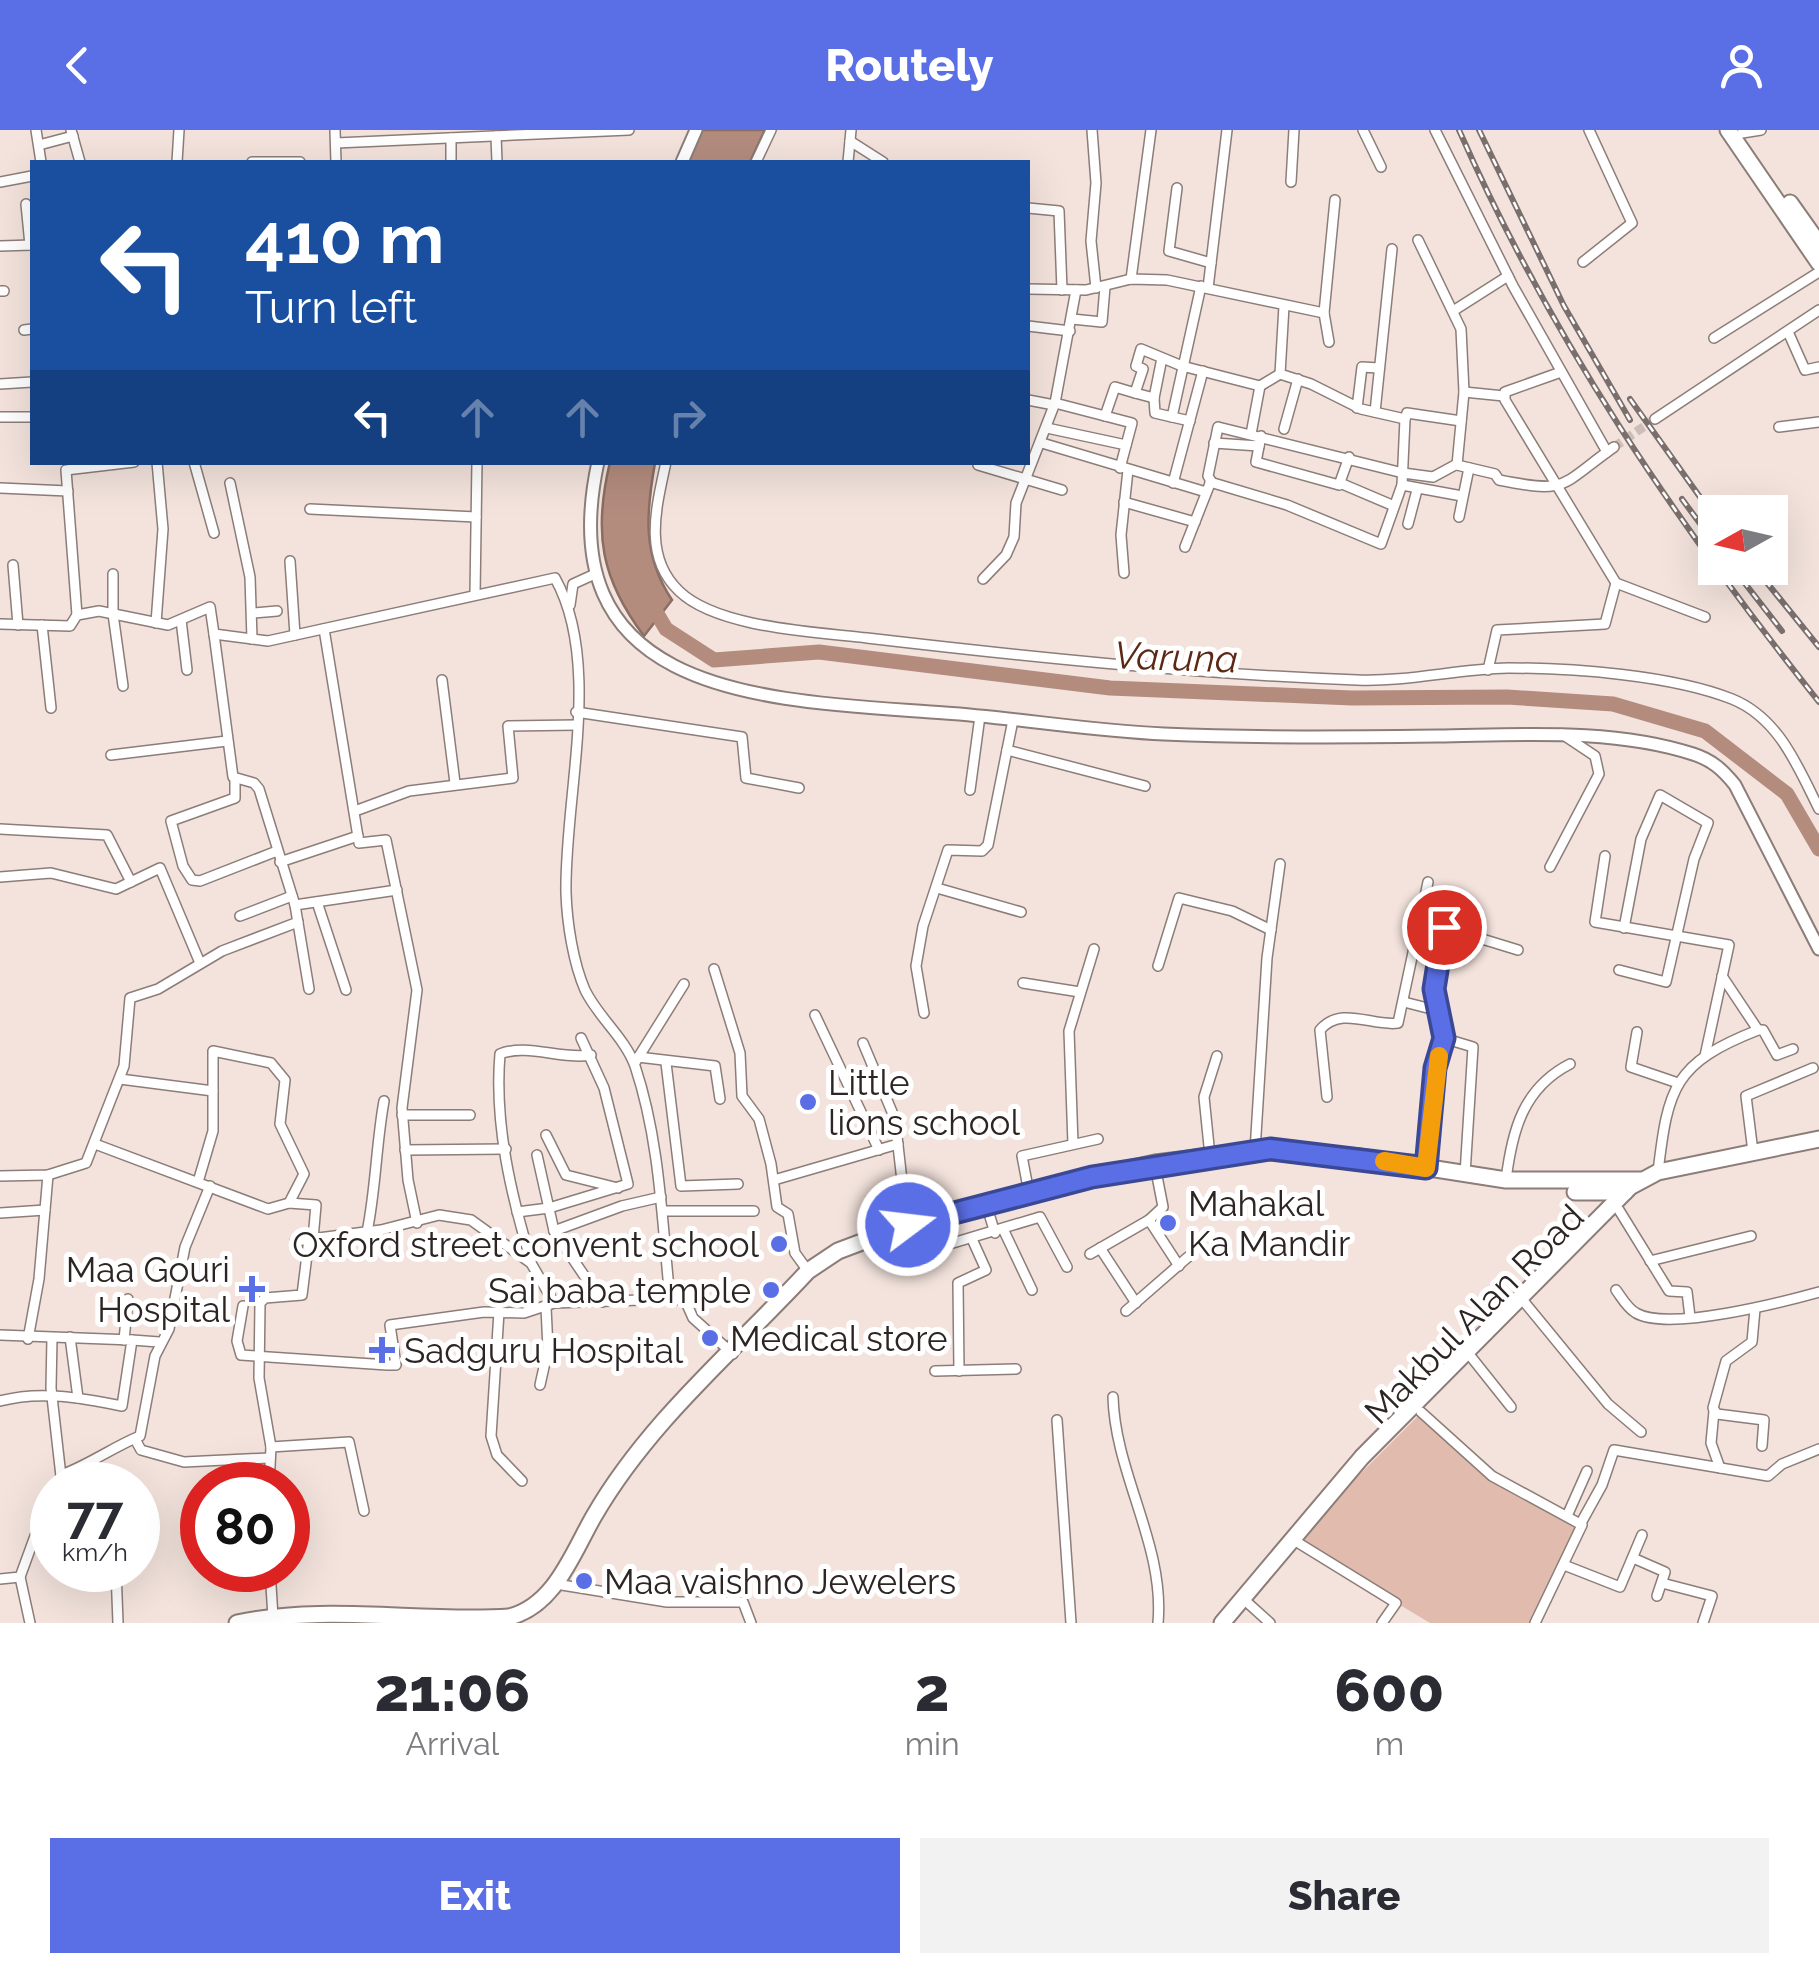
<!DOCTYPE html>
<style>
:root{--surface:#fff;--page:#f2f2f3;--text:#2b2b33;--muted:#7c7c81;--accent:#5a6ee5}
body{margin:0;font-family:Raleway,sans-serif;background:var(--page);color:var(--text);height:100vh;display:flex;flex-direction:column;font-size:38px;white-space:nowrap}
*{box-sizing:border-box;margin:0}
p{font-size:32px;color:var(--muted)}
.icon{flex:none;width:55px;height:55px;fill:none;stroke:currentColor;stroke-width:2;stroke-linecap:round;stroke-linejoin:round}
.map{position:relative;height:1493px;overflow:hidden}
.sheet{display:flex;flex-direction:column;background:var(--surface);flex:1}
.sheet>*{flex:none}
.top-card{position:absolute;left:30px;top:30px;width:1000px;height:305px;border-radius:0px;box-shadow:0 10px 40px #0002;background:#1a4fa0;color:#fff;overflow:hidden}
.needle{width:65px;rotate:262deg}
.fabs{position:absolute;left:1698px;top:365px;display:grid;gap:20px}
.fabs a{display:grid;place-items:center;width:90px;height:90px;border-radius:0px;background:var(--surface);box-shadow:0 10px 40px #0002;font-size:50px}
.speed{position:absolute;left:30px;top:1332px;display:flex;gap:20px;font-size:50px;font-weight:700;text-align:center}
.speed>*{display:grid;place-content:center;width:130px;height:130px;border-radius:50%;background:var(--surface);box-shadow:0 10px 40px #0002;line-height:1}
.speed small{font-size:25px;font-weight:400}
.speed .limit{border:15px solid #d22;background:#fff;color:#111}
.pin{position:absolute;display:grid;place-items:center;width:85px;height:85px;color:#fff;margin:-42px;border:5px solid #fff;border-radius:50%;box-shadow:0 2px 10px #0007}
.me{position:absolute;width:110px;margin:-55px;rotate:75deg;stroke-linejoin:round;filter:drop-shadow(0 0 8px #0008)}
.turn{display:flex;align-items:center;gap:35px;height:210px;padding:0 50px;font-size:45px}
.turn .icon{width:130px;height:130px;stroke-width:2.5}
.turn b{display:block;font-size:70px;line-height:85px}
.lanes{display:flex;align-items:center;height:95px;padding:0 50px;background:#0003;justify-content:center;gap:50px;direction:ltr}
.lanes .off{opacity:.35}
.eta{display:flex;justify-content:space-evenly;align-items:center;height:170px;text-align:center}
.eta b{font-size:60px;font-weight:800;line-height:70px}
.action{display:flex;gap:20px;margin-top:auto;padding:20px 50px}
.action a{flex:1;height:115px;border-radius:0px;background:var(--accent);color:#fff;font-size:40px;font-weight:800;line-height:115px;text-align:center}
.action a+a{background:var(--page);color:var(--text)}
header{display:flex;justify-content:space-between;align-items:center;height:130px;padding:0 50px;background:var(--accent);color:#fff;font-size:45px;font-weight:800}
.map>svg:first-child{display:block}
.green{fill:#e0bbae}
.water{fill:#b38c7e;stroke:#8a6d63;stroke-width:2.5}
.lines{fill:none;stroke-linecap:round;stroke-linejoin:round}
.river{stroke:#b38c7e;stroke-width:15}
.street-tunnel{stroke:#ccbdb8;stroke-width:9;stroke-dasharray:9 4.5;stroke-linecap:butt}
.street-casing{stroke:#8c7d78;stroke-width:12}
.secondary-casing{stroke:#8c7d78;stroke-width:15}
.highway-casing{stroke:#8c7d78;stroke-width:19}
.street{stroke:#fff;stroke-width:9}
.secondary{stroke:#fff;stroke-width:11}
.highway{stroke:#fff;stroke-width:15}
.rail-casing{stroke:#7a6f6c;stroke-width:6}
.rail{stroke:#fff;stroke-width:2.5;stroke-dasharray:8;stroke-linecap:butt}
.route-casing{stroke:#3a4895;stroke-width:25}
.route{stroke:#5a6ee5;stroke-width:18}
.slow{stroke:#f59e0b;stroke-width:18}
.poi-dot{fill:#5a6ee5;stroke:#fff;stroke-width:4}
.labels{text-anchor:middle;dominant-baseline:central;stroke-width:10;stroke-linejoin:round;paint-order:stroke}
.poi-label{font-size:35px;fill:#2c2523;stroke:#fff;text-anchor:start}
.street-label{font-size:35px;fill:#2c2523;stroke:#fff}
.water-label{font-size:38px;font-style:italic;fill:#5c2814;stroke:#fff}
</style>
<header><svg class="icon" aria-label="back" viewBox="0 0 24 24"><path d="M15 5l-7 7 7 7"/></svg>Routely<svg class="icon" aria-label="person" viewBox="0 0 24 24"><circle cx="12" cy="8" r="4"/><path d="M4 21q1-7 8-7t8 7"/></svg></header>
<div class="map">
<svg width="1819" height="1493" viewBox="0 0 1819 1493">
<rect width="100%" height="100%" fill="#f4e3dd"/>
<!-- green -->
<path class="green" d="M 1420,1284 L 1493,1352 L 1581,1399 L 1532,1493 L 1430,1493 L 1293,1411 Z"/>
<!-- water -->
<g class="water">
<path d="M 701,0 L 765,0 L 750,32 L 686,32 Z"/>
<path d="M 610,332 L 655,333 C 646,383 642,425 672,470 L 644,506 C 601,449 593,403 610,332 Z"/>
</g>
<g class="lines">
<!-- river -->
<path class="river" d="M 649,470 L 666,499 L 714,530 L 819,522 L 1110,558 L 1352,568 L 1507,567 L 1613,574 L 1705,601 L 1787,664 L 1819,719"/>
<!-- street-tunnel -->
<path class="street-tunnel" d="M 1614,317 L 1655,289"/>
<!-- street casing -->
<g class="street-casing">
<g id="street">
<path d="M 36,0 L 41,32"/>
<path d="M 71,0 L 80,32"/>
<path d="M 335,0 L 336,32"/>
<path d="M 1092,0 L 1096,53 L 1091,111 L 1096,158"/>
<path d="M 1363,0 L 1381,37"/>
<path d="M 1435,0 L 1513,156 L 1607,322"/>
<path d="M 1742,3 L 1761,0"/>
<path d="M 496,6 L 497,32"/>
<path d="M 850,11 L 883,32"/>
<path d="M 336,13 L 629,0"/>
<path d="M 39,15 L 73,6"/>
<path d="M 177,32 L 179,0"/>
<path d="M 252,32 L 300,32"/>
<path d="M 451,32 L 451,8"/>
<path d="M 756,32 L 771,0"/>
<path d="M 848,32 L 851,0"/>
<path d="M 0,52 L 32,46"/>
<path d="M 1291,52 L 1294,0"/>
<path d="M 1177,58 L 1169,121 L 1211,133"/>
<path d="M 26,74 L 30,115"/>
<path d="M 1028,78 L 1059,81 L 1062,160"/>
<path d="M 1418,110 L 1461,199 L 1464,262 L 1457,335 L 1495,344 L 1499,350 C 1569,364 1559,356 1614,317"/>
<path d="M 0,116 L 32,115"/>
<path d="M 1583,132 L 1632,93 L 1589,0"/>
<path d="M 1131,149 L 1151,0"/>
<path d="M 1208,158 L 1227,0"/>
<path d="M 1028,159 L 1086,160 L 1131,149 L 1167,150 L 1324,183 L 1329,212"/>
<path d="M 0,161 L 4,161"/>
<path d="M 1284,176 L 1280,244 L 1311,254 L 1361,279 L 1405,289 L 1407,283 L 1461,291"/>
<path d="M 1453,181 L 1508,146"/>
<path d="M 1324,183 L 1335,70"/>
<path d="M 1072,189 L 1102,192 L 1105,157"/>
<path d="M 1028,196 L 1070,201"/>
<path d="M 24,200 L 32,199"/>
<path d="M 1789,204 L 1805,240 L 1819,237"/>
<path d="M 1714,208 L 1819,142"/>
<path d="M 1561,242 L 1505,262 L 1505,270 L 1616,453 L 1705,487"/>
<path d="M 0,254 L 32,252"/>
<path d="M 1464,262 L 1504,266"/>
<path d="M 1135,263 L 1154,268 L 1162,228"/>
<path d="M 1154,268 L 1155,283 L 1172,287"/>
<path d="M 1028,270 L 1054,275"/>
<path d="M 1055,273 L 1132,293 L 1120,338"/>
<path d="M 1357,278 L 1362,237 L 1379,238"/>
<path d="M 1375,282 L 1392,119"/>
<path d="M 1105,286 L 1115,257 L 1135,263 L 1143,239 L 1136,236 L 1141,219 L 1182,236 L 1260,256 L 1280,244"/>
<path d="M 0,287 L 32,287"/>
<path d="M 1655,289 L 1819,180"/>
<path d="M 1190,291 L 1172,287 L 1201,156"/>
<path d="M 1779,297 L 1819,292"/>
<path d="M 1047,298 L 1126,315"/>
<path d="M 1284,299 L 1298,249"/>
<path d="M 1251,304 L 1260,256"/>
<path d="M 1261,306 L 1256,332 L 1339,355 L 1349,327"/>
<path d="M 1042,313 L 1206,362"/>
<path d="M 1214,313 L 1259,316"/>
<path d="M 194,332 L 214,403"/>
<path d="M 666,332 C 657,375 642,426 679,461 C 717,498 816,502 867,508 C 1030,527 1193,544 1357,550 C 1408,552 1457,539 1508,538 C 1573,538 1671,545 1732,569 C 1779,588 1798,637 1819,679"/>
<path d="M 978,335 L 1062,360"/>
<path d="M 1210,352 L 1287,375 L 1381,414 L 1402,355 L 1405,289"/>
<path d="M 230,353 L 250,447 L 252,509"/>
<path d="M 1173,353 L 1203,241"/>
<path d="M 1340,353 L 1394,376"/>
<path d="M 1402,355 L 1462,366"/>
<path d="M 0,358 L 68,361"/>
<path d="M 1124,372 L 1195,392"/>
<path d="M 310,379 L 476,387"/>
<path d="M 1459,387 L 1469,338"/>
<path d="M 1408,394 L 1417,360"/>
<path d="M 1185,417 L 1211,351 L 1208,346 L 1218,297 L 1403,343 L 1433,347 L 1457,334"/>
<path d="M 290,431 L 295,505"/>
<path d="M 13,435 L 18,495"/>
<path d="M 1124,443 L 1121,405 L 1128,340"/>
<path d="M 113,444 L 113,484 L 123,556"/>
<path d="M 983,449 L 1006,425 L 1014,407 L 1016,373 L 1055,273 L 1076,160"/>
<path d="M 475,464 L 477,332"/>
<path d="M 570,475 L 573,454 L 595,444"/>
<path d="M 253,483 L 277,481"/>
<path d="M 77,485 L 66,340 L 134,332"/>
<path d="M 181,490 L 187,540"/>
<path d="M 156,493 L 163,399 L 157,332"/>
<path d="M 0,494 L 70,496 L 77,485 L 99,481 L 168,495 L 210,477 L 214,504 L 268,511 L 555,448 C 603,534 564,668 566,763 C 567,793 573,832 585,860 C 598,887 625,908 635,936 C 660,1011 662,1092 670,1169 L 685,1170 L 693,1188 L 733,1224"/>
<path d="M 42,495 L 51,578"/>
<path d="M 324,499 L 359,713 L 386,710 L 417,860 L 402,978 L 408,1050 L 417,1093"/>
<path d="M 214,504 L 233,647 L 254,653 L 259,659 L 295,775 L 309,859"/>
<path d="M 1488,540 L 1497,500 L 1605,494 L 1616,453"/>
<path d="M 442,550 L 455,653"/>
<path d="M 576,582 L 742,607 L 746,648 L 799,658"/>
<path d="M 1007,620 L 1145,656"/>
<path d="M 111,625 L 227,611"/>
<path d="M 235,651 L 235,668 L 171,691 L 183,736 L 192,750 L 200,751 L 277,721"/>
<path d="M 970,660 L 980,586"/>
<path d="M 355,681 L 409,661 L 513,648 L 508,596 L 576,595"/>
<path d="M 0,699 L 107,705 L 131,752"/>
<path d="M 1605,726 L 1595,792 L 1729,815 L 1705,926"/>
<path d="M 280,732 L 358,706"/>
<path d="M 1550,737 L 1599,644 L 1595,626 L 1562,604"/>
<path d="M 0,747 L 51,743 L 116,759 L 160,738 L 200,833"/>
<path d="M 937,758 L 1021,782"/>
<path d="M 317,772 L 346,860"/>
<path d="M 295,775 L 397,760"/>
<path d="M 240,786 L 292,766"/>
<path d="M 1443,797 L 1518,820"/>
<path d="M 1158,836 L 1179,768 L 1232,781 L 1271,800"/>
<path d="M 714,839 L 740,923 L 742,966 L 759,989 L 771,1034 L 777,1077 L 788,1084 L 795,1123 L 808,1141"/>
<path d="M 1619,840 L 1666,852 L 1694,729 L 1708,693 L 1660,665 L 1641,709 L 1624,798"/>
<path d="M 1722,846 L 1758,900"/>
<path d="M 1023,853 L 1080,862"/>
<path d="M 1404,872 L 1439,881"/>
<path d="M 924,883 L 916,836 L 923,796 L 948,720 L 982,721 L 988,715 L 1013,590"/>
<path d="M 815,885 L 879,1020"/>
<path d="M 1637,902 L 1631,937 L 1675,952"/>
<path d="M 1443,908 L 1473,917 L 1465,1044"/>
<path d="M 863,913 L 895,989 L 907,1095"/>
<path d="M 638,927 L 715,936 L 720,969"/>
<path d="M 636,931 L 684,854"/>
<path d="M 666,933 L 681,1056 L 738,1054"/>
<path d="M 120,949 L 213,961"/>
<path d="M 1327,967 L 1320,900 C 1341,875 1373,897 1398,893 L 1428,752"/>
<path d="M 402,985 L 470,985"/>
<path d="M 546,1005 L 566,1045 L 618,1058"/>
<path d="M 95,1014 L 268,1079 L 289,1073 L 304,1044 L 280,994 L 285,950 L 271,933 L 213,921 L 213,1001 L 198,1052"/>
<path d="M 1073,1014 L 1069,901 L 1094,819"/>
<path d="M 405,1020 L 506,1019"/>
<path d="M 1255,1021 L 1267,828 L 1280,734"/>
<path d="M 1753,1022 L 1746,966 L 1813,938"/>
<path d="M 537,1025 L 554,1101 L 602,1172"/>
<path d="M 1210,1026 L 1204,967 L 1217,926"/>
<path d="M 1426,1037 L 1435,938 L 1444,904 L 1434,865 L 1437,822 L 1453,763"/>
<path d="M 1156,1041 L 1163,1077 L 1149,1090 L 1179,1136"/>
<path d="M 1658,1042 C 1668,957 1674,933 1758,900 L 1763,900 L 1777,925 L 1793,919"/>
<path d="M 0,1046 L 48,1045 L 86,1033 L 124,936 L 130,868 L 158,859 L 222,821 L 298,792"/>
<path d="M 774,1050 L 898,1014"/>
<path d="M 1506,1050 C 1512,1001 1523,958 1570,934"/>
<path d="M 1029,1063 L 1022,1026 L 1098,1009"/>
<path d="M 289,1073 L 316,1075 L 313,1109"/>
<path d="M 986,1074 L 995,1103"/>
<path d="M 1619,1080 L 1669,1161 L 1687,1162 L 1690,1187"/>
<path d="M 663,1081 L 754,1081"/>
<path d="M 517,1082 L 549,1078 L 628,1054 L 604,958 L 581,908"/>
<path d="M 0,1083 L 45,1080"/>
<path d="M 554,1101 L 622,1076 L 661,1067"/>
<path d="M 1004,1101 L 1032,1160"/>
<path d="M 367,1102 C 376,1058 376,1015 384,971"/>
<path d="M 295,1111 L 381,1100 L 439,1085 L 471,1090 L 531,1133 L 554,1173 L 670,1169"/>
<path d="M 936,1118 L 1040,1087 L 1067,1137"/>
<path d="M 1100,1118 L 1136,1173"/>
<path d="M 1090,1124 L 1149,1090"/>
<path d="M 531,1131 C 511,1065 494,993 500,924 C 527,913 561,930 591,925"/>
<path d="M 1650,1131 L 1751,1106"/>
<path d="M 1616,1160 C 1622,1168 1627,1178 1636,1183 C 1668,1202 1783,1172 1819,1162"/>
<path d="M 1521,1168 L 1608,1274 L 1641,1302"/>
<path d="M 243,1176 L 237,1211 L 241,1225 L 387,1235 L 396,1235 L 390,1195 L 484,1182 L 524,1183 L 554,1173"/>
<path d="M 1755,1179 L 1752,1212 L 1726,1231 L 1713,1278 L 1717,1284 L 1764,1290 L 1762,1316"/>
<path d="M 1126,1181 L 1188,1127"/>
<path d="M 499,1182 L 491,1306 L 497,1325 L 522,1351"/>
<path d="M 0,1205 L 132,1210 L 122,1276 C 82,1268 40,1260 0,1271"/>
<path d="M 70,1207 L 78,1268"/>
<path d="M 52,1208 L 51,1258 L 62,1355"/>
<path d="M 28,1209 L 39,1149 L 48,1045"/>
<path d="M 124,1210 L 128,1169"/>
<path d="M 132,1210 L 159,1212"/>
<path d="M 1468,1223 L 1511,1277"/>
<path d="M 935,1241 L 1016,1239"/>
<path d="M 959,1241 L 958,1153 L 986,1140 L 972,1109"/>
<path d="M 540,1255 L 548,1219 L 546,1177"/>
<path d="M 1113,1267 C 1115,1344 1165,1415 1158,1493"/>
<path d="M 1714,1281 L 1711,1313 L 1720,1338"/>
<path d="M 1421,1282 L 1492,1346 L 1582,1395 L 1535,1493"/>
<path d="M 1057,1290 L 1071,1493"/>
<path d="M 135,1309 L 141,1320 L 184,1332 L 269,1328"/>
<path d="M 271,1317 L 259,1248 L 260,1173 L 265,1168 L 302,1165 L 309,1109"/>
<path d="M 61,1345 C 89,1335 113,1317 140,1306 L 155,1226 L 169,1199 L 185,1117 L 210,1056"/>
<path d="M 269,1355 L 271,1317 L 349,1312 L 364,1381"/>
<path d="M 1567,1386 L 1587,1341"/>
<path d="M 1581,1393 L 1602,1355 L 1614,1320 L 1768,1346 L 1782,1334 L 1819,1319"/>
<path d="M 1292,1409 L 1396,1473 L 1382,1493"/>
<path d="M 1633,1428 L 1665,1442 L 1657,1466"/>
<path d="M 1564,1435 L 1620,1457 L 1642,1405"/>
<path d="M 116,1440 L 118,1493"/>
<path d="M 270,1440 L 273,1487"/>
<path d="M 20,1447 L 30,1493"/>
<path d="M 0,1449 L 20,1447 L 35,1406 L 52,1389"/>
<path d="M 1662,1453 L 1712,1466 L 1703,1493"/>
<path d="M 562,1455 L 667,1472 L 743,1472 L 751,1493"/>
<path d="M 1249,1474 L 1270,1493"/>
</g>
</g>
<!-- secondary casing -->
<g class="secondary-casing">
<g id="secondary">
<path d="M 682,32 L 696,0"/>
<path d="M 598,332 C 546,572 776,570 945,583 C 1018,588 1091,601 1164,604 C 1255,608 1346,607 1437,606 C 1521,605 1612,598 1693,624 C 1712,630 1723,640 1735,655 L 1819,819"/>
</g>
</g>
<!-- highway casing -->
<g class="highway-casing">
<g id="highway">
<path d="M 1728,0 L 1819,133"/>
<path d="M 1790,73 L 1819,114"/>
<path d="M 1575,1062 L 1625,1062"/>
<path d="M 237,1493 C 327,1474 421,1493 509,1487 C 555,1476 573,1422 594,1386 C 649,1291 734,1221 808,1141 L 838,1121 L 907,1095 L 1056,1055 L 1155,1033 L 1271,1019 L 1359,1027 L 1506,1050 L 1640,1050"/>
<path d="M 1222,1493 L 1362,1327 L 1630,1057 L 1658,1042 L 1819,1009"/>
</g>
</g>
<!-- street -->
<use href="#street" class="street"/>
<!-- secondary -->
<use href="#secondary" class="secondary"/>
<!-- highway -->
<use href="#highway" class="highway"/>
<!-- rail casing -->
<g class="rail-casing">
<g id="rail">
<path d="M 1459,0 C 1551,209 1677,394 1819,572"/>
<path d="M 1479,0 L 1564,176 L 1630,290"/>
<path d="M 1630,269 L 1715,388"/>
<path d="M 1682,369 L 1715,414"/>
<path d="M 1733,438 L 1782,501"/>
<path d="M 1755,438 L 1819,517"/>
</g>
</g>
<!-- rail -->
<use href="#rail" class="rail"/>
</g>
<g class="lines">
<!-- route casing -->
<g class="route-casing">
<path id="route" d="M 908,1095 L 1092,1047 L 1270,1019 L 1426,1038 L 1435,938 L 1444,908 L 1434,859 L 1444,797"/>
</g>
<!-- route -->
<use href="#route" class="route"/>
<!-- slow -->
<path class="slow" d="M 1384,1031 L 1426,1038 L 1439,926"/>
</g>
<!-- markers -->
<g class="poi-dot">
<circle cx="808" cy="972" r="10"/>
<circle cx="1168" cy="1093" r="10"/>
<circle cx="779" cy="1114" r="10"/>
<path d="M247 1144h10v10h10v10h-10v10h-10v-10h-10v-10h10z"/>
<circle cx="771" cy="1160" r="10"/>
<circle cx="710" cy="1208" r="10"/>
<path d="M377 1205h10v10h10v10h-10v10h-10v-10h-10v-10h10z"/>
<circle cx="584" cy="1451" r="10"/>
</g>
<g class="labels">
<!-- poi labels -->
<g class="poi-label">
<text x="828" y="952">Little<tspan x="828" dy="40">lions school</tspan></text>
<text x="1188" y="1073">Mahakal<tspan x="1188" dy="40">Ka Mandir</tspan></text>
<text x="759" y="1114" text-anchor="end">Oxford street convent school</text>
<text x="230" y="1139" text-anchor="end">Maa Gouri<tspan x="230" dy="40">Hospital</tspan></text>
<text x="751" y="1160" text-anchor="end">Sai baba temple</text>
<text x="730" y="1208">Medical store</text>
<text x="404" y="1220">Sadguru Hospital</text>
<text x="604" y="1451">Maa vaishno Jewelers</text>
</g>
<!-- street labels -->
<g class="street-label">
<text transform="translate(1474 1184) rotate(-45)">Makbul Alan Road</text>
</g>
<!-- water labels -->
<g class="water-label">
<text transform="translate(1176 527) rotate(2)">Varuna</text>
</g>
</g>
</svg>
<div class="fabs">
<a><svg class="needle" viewBox="-14 -14 28 28"><path d="M0-13l5 13h-10z" fill="#e53935"/><path d="M0 13l5-13h-10z" fill="#7c7c81"/></svg></a>
</div>
<div class="speed"><div>77<small>km/h</small></div><div class="limit">80</div></div>
<div class="pin" style="left:1444px;top:797px;background:#d93025"><svg class="icon" aria-label="arrive" viewBox="0 0 24 24"><path d="M6 21V4h12l-3 4 3 4H6"/></svg></div>
<svg class="me" style="left:908px;top:1095px" viewBox="-20 -20 40 40"><circle r="17" fill="#5a6ee5" stroke="#fff" stroke-width="3"/><path d="M0-11L8 9 0 5-8 9z" fill="#fff"/></svg>
<div class="top-card">
<div class="turn"><svg class="icon" aria-label="left" viewBox="0 0 24 24"><path d="M17 20v-9H6M10 6l-5 5 5 5"/></svg><div><b>410 m</b>Turn left</div></div>
<div class="lanes"><svg class="icon" aria-label="left" viewBox="0 0 24 24"><path d="M17 20v-9H6M10 6l-5 5 5 5"/></svg><svg class="icon off" aria-label="ahead" viewBox="0 0 24 24"><path d="M12 20V5M6 11l6-6 6 6"/></svg><svg class="icon off" aria-label="ahead" viewBox="0 0 24 24"><path d="M12 20V5M6 11l6-6 6 6"/></svg><svg class="icon off" aria-label="right" viewBox="0 0 24 24"><path d="M7 20v-9h11M14 6l5 5-5 5"/></svg></div>
</div>
</div>
<section class="sheet">
<div class="eta">
<div><b>21:06</b><p>Arrival</p></div>
<div><b>2</b><p>min</p></div>
<div><b>600</b><p>m</p></div>
</div>
<div class="action"><a>Exit</a><a>Share</a></div>
</section>
